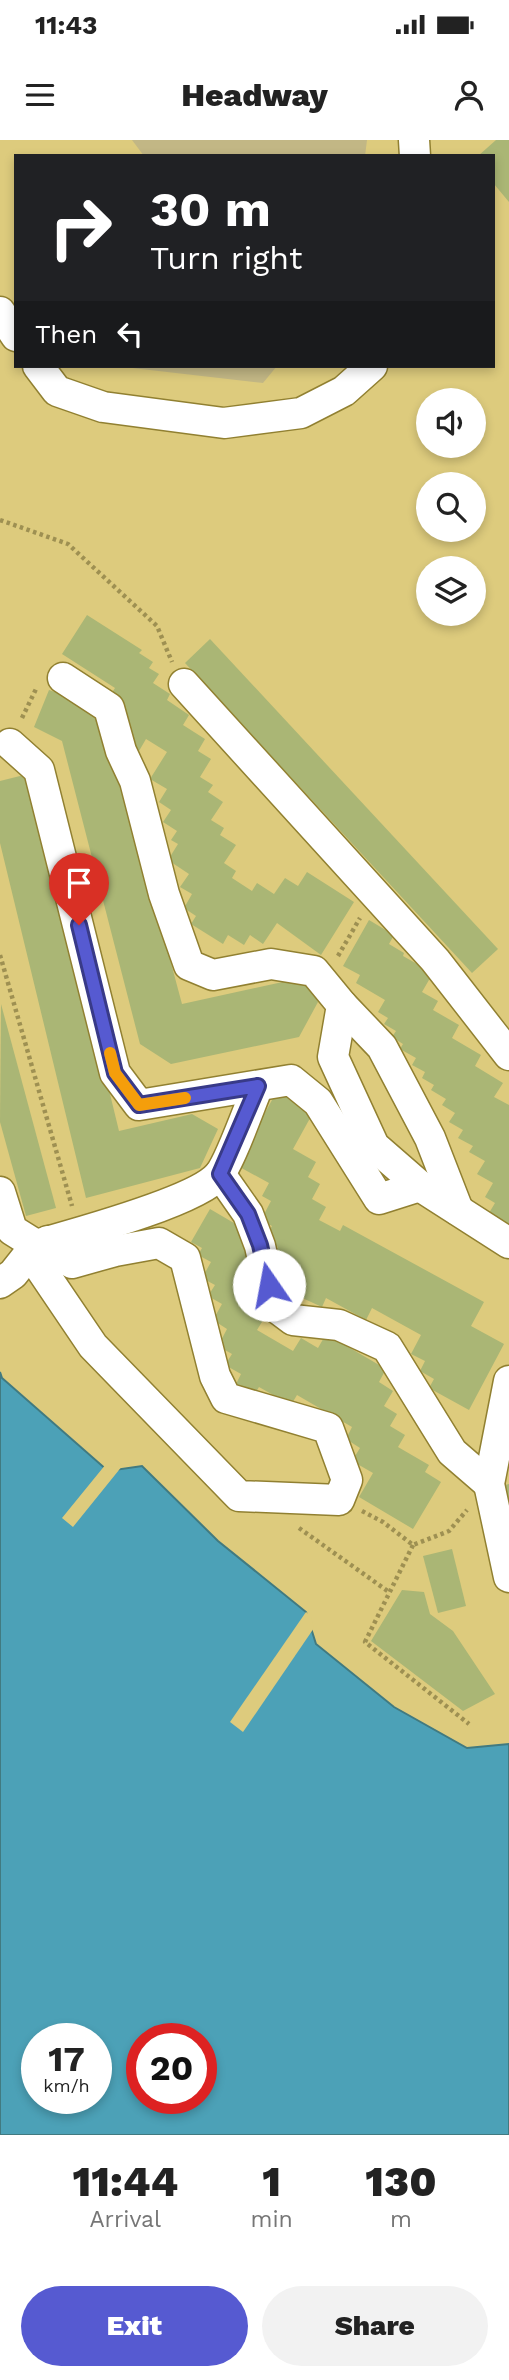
<!DOCTYPE html>
<style>
:root{--surface:#fff;--page:#f2f2f2;--text:#222;--muted:#767676;--accent:#565ad1}
body{margin:0;font-family:"Work Sans",sans-serif;background:var(--page);color:var(--text);height:100vh;display:flex;flex-direction:column;font-size:26px;white-space:nowrap}
*{box-sizing:border-box;margin:0}
p{font-size:23px;color:var(--muted)}
.icon{flex:none;width:38px;height:38px;fill:none;stroke:currentColor;stroke-width:2;stroke-linecap:round;stroke-linejoin:round}
.map{position:relative;height:1995px;overflow:hidden}
.details{display:flex;flex-direction:column;background:var(--surface);flex:1}
.details>*{flex:none}
.guide{position:absolute;left:14px;top:14px;width:481px;height:214px;border-radius:0px;box-shadow:0 4px 10px #0003;background:#202124;color:#fff;overflow:hidden}
.tools{position:absolute;left:416px;top:248px;display:grid;gap:14px}
.tools a{display:grid;place-items:center;width:70px;height:70px;border-radius:50%;background:var(--surface);box-shadow:0 4px 10px #0003;font-size:35px}
.speed{position:absolute;left:21px;top:1883px;display:flex;gap:14px;font-size:35px;font-weight:700;text-align:center}
.speed>*{display:grid;place-content:center;width:91px;height:91px;border-radius:50%;background:var(--surface);box-shadow:0 4px 10px #0003;line-height:1}
.speed small{font-size:18px;font-weight:400}
.speed .limit{border:10px solid #d22;background:#fff;color:#111}
.pin{position:absolute;display:grid;place-items:center;width:60px;height:60px;color:#fff;margin:-72px -30px;border-radius:50% 50% 50% 0;rotate:-45deg;box-shadow:0 0 7px #0007}
.pin .icon{rotate:45deg}
.me{position:absolute;width:77px;margin:-38px;rotate:348deg;stroke-linejoin:round;filter:drop-shadow(0 0 5px #0008)}
.turn{display:flex;align-items:center;gap:24px;height:147px;padding:0 21px;font-size:32px}
.turn .icon{width:91px;height:91px;stroke-width:2.5}
.turn b{display:block;font-size:49px;line-height:60px}
.then{display:flex;align-items:center;height:66px;padding:0 21px;background:#0003;gap:14px;font-size:26px}
.eta{display:flex;justify-content:space-evenly;align-items:center;height:119px;text-align:center}
.eta b{font-size:42px;font-weight:800;line-height:49px}
.cta{display:flex;gap:14px;margin-top:auto;padding:14px 21px}
.cta a{flex:1;height:80px;border-radius:42px;background:var(--accent);color:#fff;font-size:28px;font-weight:800;line-height:80px;text-align:center}
.cta a+a{background:var(--page);color:var(--text)}
.status{display:flex;justify-content:space-between;align-items:center;height:49px;padding:0 35px;background:var(--surface);direction:ltr}
.status svg{height:19px;fill:currentColor}
header{display:flex;justify-content:space-between;align-items:center;height:91px;padding:0 21px;background:var(--surface);font-size:32px;font-weight:800}
.map>svg:first-child{display:block}
.green{fill:#c2b785}
.water{fill:#4ca1b7;stroke:#417a80;stroke-width:2;fill-rule:evenodd}
.pier{fill:#ddcb7d}
.building{fill:#aab675}
.lines{fill:none;stroke-linecap:round;stroke-linejoin:round}
.minor-casing{stroke:#918031;stroke-width:33}
.path{stroke:#9e9052;stroke-width:4.5;stroke-dasharray:3.5 3.5;stroke-linecap:butt}
.minor{stroke:#fff;stroke-width:30}
.route-casing{stroke:#383a88;stroke-width:18}
.route{stroke:#565ad1;stroke-width:12}
.slow{stroke:#f59e0b;stroke-width:12}
</style>
<div class="status"><b>11:43</b><svg viewBox="0 0 49 12"><path d="M0 12V9h3v3zM5 12V6h3v6zM10 12V3h3v9zM15 12V0h3v12zM26 1h20v11H26zM47 4h2v5h-2z"/></svg></div>
<header><svg class="icon" aria-label="menu" viewBox="0 0 24 24"><path d="M4 6h16M4 12h16M4 18h16"/></svg>Headway<svg class="icon" aria-label="person" viewBox="0 0 24 24"><circle cx="12" cy="8" r="4"/><path d="M4 21q1-7 8-7t8 7"/></svg></header>
<div class="map">
<svg width="509" height="1995" viewBox="0 0 509 1995">
<rect width="100%" height="100%" fill="#ddcb7d"/>
<!-- green -->
<g class="green">
<path d="M 132,0 L 367,0 L 365,16 L 144,16 Z"/>
<path d="M 115,226 L 277,226 L 263,243 Z"/>
</g>
<!-- water -->
<path class="water" d="M 0,1232 L 2,1238 L 108,1331 L 142,1326 L 218,1401 L 306,1472 L 316,1504 L 394,1567 L 467,1608 L 509,1604 L 509,1995 L 0,1995 ZM 37,1899 L 96,1899 L 96,1958 L 37,1958 ZM 142,1899 L 201,1899 L 201,1958 L 142,1958 Z"/>
<!-- pier -->
<g class="pier">
<path d="M 106,1324 L 109,1327 L 123,1325 L 73,1387 L 62,1378 Z"/>
<path d="M 306,1472 L 311,1476 L 314,1488 L 243,1592 L 230,1582 Z"/>
</g>
<!-- building -->
<g class="building">
<path d="M 496,0 L 509,0 L 509,62 L 494,44 L 494,16 L 478,16 Z"/>
<path d="M 87,475 L 142,510 L 139,513 L 153,522 L 149,528 L 159,534 L 153,543 L 170,554 L 167,560 L 189,575 L 183,585 L 205,599 L 198,611 L 211,619 L 200,637 L 213,645 L 208,652 L 223,662 L 211,680 L 224,688 L 220,695 L 236,705 L 224,723 L 236,731 L 232,738 L 252,751 L 257,743 L 274,754 L 285,738 L 298,746 L 307,732 L 354,762 L 321,815 L 277,783 L 263,804 L 250,795 L 244,805 L 228,795 L 223,804 L 191,784 L 196,776 L 184,768 L 192,754 L 180,747 L 189,734 L 168,720 L 178,704 L 171,700 L 177,691 L 163,682 L 171,670 L 159,662 L 167,649 L 150,639 L 167,612 L 146,599 L 139,611 L 121,600 L 130,586 L 116,576 L 109,557 L 115,548 L 62,514 Z"/>
<path d="M 210,499 L 498,809 L 472,833 L 185,523 Z"/>
<path d="M 49,550 L 99,567 L 107,584 L 182,864 L 310,836 L 318,862 L 299,897 L 171,924 L 140,904 L 62,601 L 34,587 Z"/>
<path d="M 32,633 L 119,991 L 192,974 L 218,989 L 200,1028 L 86,1058 L 0,703 L 0,641 Z"/>
<path d="M 369,780 L 394,795 L 389,804 L 404,813 L 403,816 L 433,833 L 422,852 L 438,861 L 433,870 L 459,885 L 452,898 L 481,915 L 475,926 L 503,943 L 494,957 L 509,965 L 509,1084 L 489,1073 L 495,1063 L 485,1057 L 493,1043 L 477,1034 L 485,1021 L 469,1012 L 473,1006 L 458,998 L 463,990 L 449,982 L 455,973 L 442,965 L 446,959 L 431,950 L 434,945 L 422,938 L 425,932 L 412,925 L 416,918 L 400,909 L 403,904 L 392,897 L 396,891 L 384,884 L 388,878 L 378,872 L 385,860 L 356,843 L 360,835 L 343,826 Z"/>
<path d="M 1,864 L 56,1068 L 26,1076 L 0,982 Z"/>
<path d="M 277,951 L 314,971 L 293,1009 L 316,1022 L 308,1037 L 320,1044 L 312,1059 L 326,1067 L 319,1080 L 340,1091 L 343,1085 L 484,1162 L 471,1186 L 504,1204 L 469,1270 L 429,1248 L 434,1239 L 420,1231 L 425,1221 L 411,1214 L 421,1195 L 372,1168 L 366,1180 L 326,1158 L 322,1167 L 276,1146 L 285,1129 L 271,1121 L 278,1107 L 264,1100 L 272,1086 L 261,1080 L 271,1061 L 262,1056 L 269,1043 L 236,1025 Z"/>
<path d="M 210,1069 L 251,1093 L 253,1111 L 244,1127 L 258,1135 L 249,1151 L 261,1157 L 253,1170 L 265,1177 L 257,1190 L 293,1211 L 301,1198 L 318,1208 L 326,1194 L 386,1229 L 379,1242 L 393,1251 L 384,1266 L 397,1274 L 390,1286 L 405,1295 L 398,1307 L 429,1325 L 425,1332 L 441,1342 L 413,1389 L 359,1357 L 373,1333 L 352,1321 L 360,1308 L 346,1299 L 352,1287 L 297,1255 L 291,1265 L 259,1247 L 253,1257 L 235,1246 L 241,1234 L 225,1225 L 232,1214 L 218,1206 L 227,1189 L 213,1180 L 222,1164 L 208,1156 L 215,1145 L 202,1138 L 211,1122 L 198,1115 L 202,1108 L 191,1102 Z"/>
<path d="M 509,1344 L 509,1377 L 501,1346 Z"/>
<path d="M 452,1409 L 466,1466 L 438,1473 L 423,1416 Z"/>
<path d="M 402,1450 L 424,1452 L 430,1474 L 453,1491 L 495,1554 L 463,1571 L 371,1501 Z"/>
</g>
<g class="lines">
<!-- minor casing -->
<g class="minor-casing">
<g id="minor">
<path d="M 414,0 L 415,16"/>
<path d="M 0,172 L 16,196"/>
<path d="M 38,226 L 57,251 L 103,267 L 224,283 L 301,273 L 344,251 L 372,226"/>
<path d="M 63,538 L 109,568 L 121,611 L 135,641 L 164,754 L 189,825 L 213,835 L 271,824 L 314,831 L 342,865 L 333,917 L 374,1006 L 420,1046 L 509,1103"/>
<path d="M 184,544 L 435,820 L 509,915"/>
<path d="M 10,604 L 39,630 L 115,933 L 139,965 L 291,940 L 318,962 L 379,1059 L 420,1046"/>
<path d="M 342,865 L 382,907 L 430,998 L 458,1070"/>
<path d="M 220,1034 L 248,1074 L 260,1106 L 273,1165 L 293,1180 L 339,1185 L 387,1207 L 452,1312 L 489,1344"/>
<path d="M 0,1052 L 12,1090 L 36,1105 C 74,1094 196,1062 219,1035 C 230,1022 250,965 258,946"/>
<path d="M 30,1113 L 93,1206 L 239,1356 L 339,1360 L 347,1340 L 328,1288 L 226,1258 L 215,1236 L 185,1118 L 159,1103 L 115,1111 L 72,1123 L 48,1101"/>
<path d="M 0,1143 L 13,1134 L 36,1105"/>
<path d="M 509,1241 L 489,1344 L 509,1437"/>
</g>
</g>
<!-- path -->
<g class="path">
<path d="M 0,380 L 68,404 L 157,486 L 172,522"/>
<path d="M 22,578 L 36,549"/>
<path d="M 0,815 L 72,1066"/>
<path d="M 338,816 L 360,778"/>
<path d="M 362,1371 L 383,1382 L 413,1405 L 449,1391 L 467,1370"/>
<path d="M 299,1388 L 389,1452"/>
<path d="M 413,1405 L 365,1502 L 469,1584"/>
</g>
<!-- minor -->
<use href="#minor" class="minor"/>
</g>
<g class="lines">
<!-- route casing -->
<g class="route-casing">
<path id="route" d="M 79,785 L 115,933 L 139,965 L 258,946 L 220,1034 L 248,1074 L 260,1105 L 269,1145"/>
</g>
<!-- route -->
<use href="#route" class="route"/>
<!-- slow -->
<path class="slow" d="M 110,913 L 115,933 L 139,965 L 185,958"/>
</g>
</svg>
<div class="tools">
<a><svg class="icon" aria-label="sound" viewBox="0 0 24 24"><path d="M4 9h4l5-4v14l-5-4H4zM17 9q2 3 0 6"/></svg></a>
<a><svg class="icon" aria-label="search" viewBox="0 0 24 24"><circle cx="10" cy="10" r="6"/><path d="M15 15l6 6"/></svg></a>
<a><svg class="icon" aria-label="layers" viewBox="0 0 24 24"><path d="M12 4l9 5-9 5-9-5zM3 14l9 5 9-5"/></svg></a>
</div>
<div class="speed"><div>17<small>km/h</small></div><div class="limit">20</div></div>
<div class="pin" style="left:79px;top:785px;background:#d93025"><svg class="icon" aria-label="arrive" viewBox="0 0 24 24"><path d="M6 21V4h12l-3 4 3 4H6"/></svg></div>
<svg class="me" style="left:269px;top:1145px" viewBox="-20 -20 40 40"><circle r="19" fill="#fff"/><path d="M0-13L10 11 0 6-10 11z" fill="#565ad1"/></svg>
<div class="guide">
<div class="turn"><svg class="icon" aria-label="right" viewBox="0 0 24 24"><path d="M7 20v-9h11M14 6l5 5-5 5"/></svg><div><b>30 m</b>Turn right</div></div>
<div class="then">Then<svg class="icon" aria-label="left" viewBox="0 0 24 24"><path d="M17 20v-9H6M10 6l-5 5 5 5"/></svg></div>
</div>
</div>
<section class="details">
<div class="eta">
<div><b>11:44</b><p>Arrival</p></div>
<div><b>1</b><p>min</p></div>
<div><b>130</b><p>m</p></div>
</div>
<div class="cta"><a>Exit</a><a>Share</a></div>
</section>
